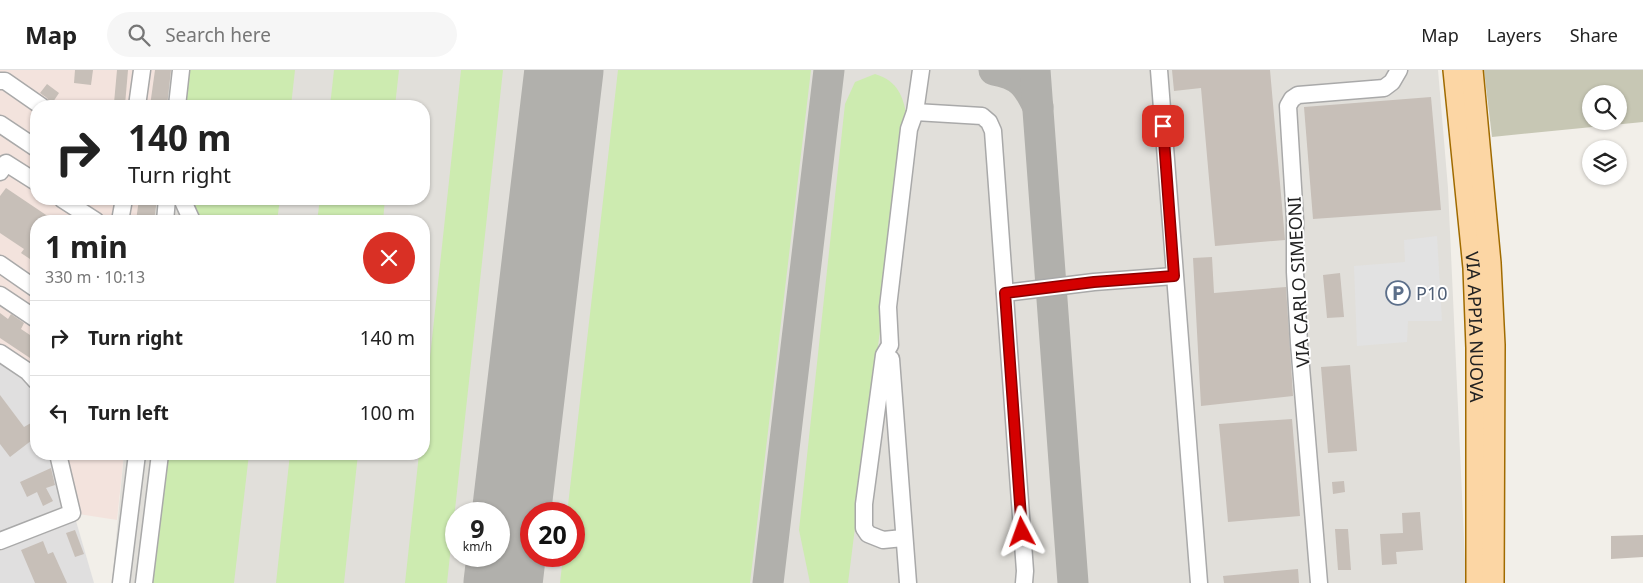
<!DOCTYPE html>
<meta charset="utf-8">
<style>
:root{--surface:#fff;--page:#f6f6f6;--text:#222;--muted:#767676;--line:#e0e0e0}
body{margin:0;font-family:"Noto Sans",sans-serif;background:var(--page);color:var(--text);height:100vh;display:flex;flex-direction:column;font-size:19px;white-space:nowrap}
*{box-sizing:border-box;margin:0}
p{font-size:16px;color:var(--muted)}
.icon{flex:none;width:28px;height:28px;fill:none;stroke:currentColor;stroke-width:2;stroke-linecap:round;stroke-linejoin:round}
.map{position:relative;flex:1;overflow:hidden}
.drawer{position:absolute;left:30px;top:145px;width:400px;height:245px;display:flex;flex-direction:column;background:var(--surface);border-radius:20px;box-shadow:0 1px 4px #0004}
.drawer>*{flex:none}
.guide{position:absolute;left:30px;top:30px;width:400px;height:105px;border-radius:20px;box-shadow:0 1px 4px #0004;background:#fff;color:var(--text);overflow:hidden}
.controls{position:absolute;left:1582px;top:15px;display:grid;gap:10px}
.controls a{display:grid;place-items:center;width:45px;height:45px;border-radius:50%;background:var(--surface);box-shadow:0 1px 4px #0004;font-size:25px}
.speed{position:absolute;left:445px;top:432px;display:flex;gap:10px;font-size:25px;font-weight:700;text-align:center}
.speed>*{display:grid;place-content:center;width:65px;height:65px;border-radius:50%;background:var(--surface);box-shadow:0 1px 4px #0004;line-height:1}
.speed small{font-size:12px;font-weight:400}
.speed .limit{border:8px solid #d22;background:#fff;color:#111}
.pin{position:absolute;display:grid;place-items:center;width:42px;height:42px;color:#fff;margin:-21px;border-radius:10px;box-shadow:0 2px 8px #0006}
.me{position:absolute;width:55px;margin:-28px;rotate:356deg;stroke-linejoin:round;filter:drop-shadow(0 0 4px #0008)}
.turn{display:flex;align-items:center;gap:18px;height:105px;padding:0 15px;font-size:22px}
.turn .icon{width:65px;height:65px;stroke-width:2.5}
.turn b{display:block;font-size:35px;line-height:42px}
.round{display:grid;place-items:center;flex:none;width:52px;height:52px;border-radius:26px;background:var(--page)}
.summary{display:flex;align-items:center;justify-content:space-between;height:85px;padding:0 15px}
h1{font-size:30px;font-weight:700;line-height:38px}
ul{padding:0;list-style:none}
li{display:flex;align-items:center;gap:15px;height:75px;padding:0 15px;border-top:1px solid var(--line)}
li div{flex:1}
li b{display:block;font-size:19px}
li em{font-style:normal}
header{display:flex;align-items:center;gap:30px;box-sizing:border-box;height:70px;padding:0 25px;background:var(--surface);border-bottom:1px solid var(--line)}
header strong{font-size:24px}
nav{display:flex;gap:28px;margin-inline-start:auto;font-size:18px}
.search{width:350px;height:45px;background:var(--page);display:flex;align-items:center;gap:12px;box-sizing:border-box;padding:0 18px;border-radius:28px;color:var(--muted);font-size:19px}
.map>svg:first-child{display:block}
.residential{fill:#e0dfdf}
.military{fill:#f3e3dd}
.airport{fill:#e1dfda;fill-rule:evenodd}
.construction{fill:#c7c7b4;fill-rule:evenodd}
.grass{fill:#cdebb0}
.parking{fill:#e2e2e2}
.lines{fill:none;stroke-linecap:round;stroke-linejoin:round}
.taxiway{stroke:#b1b0ac;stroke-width:31}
.runway{stroke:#b1b0ac;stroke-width:79}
.building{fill:#c7bfb8}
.minor-casing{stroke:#a9a9a9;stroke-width:19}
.major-casing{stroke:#a06b00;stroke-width:24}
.minor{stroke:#fff;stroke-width:16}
.major{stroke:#fcd6a4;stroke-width:21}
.route-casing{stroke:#8a0000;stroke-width:12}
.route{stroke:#d40000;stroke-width:9}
.labels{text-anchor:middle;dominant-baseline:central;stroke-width:4;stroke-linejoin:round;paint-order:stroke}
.street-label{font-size:18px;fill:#222;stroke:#fff}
.service-label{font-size:18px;fill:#4e5e75;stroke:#fff;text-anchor:start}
</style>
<header>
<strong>Map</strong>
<div class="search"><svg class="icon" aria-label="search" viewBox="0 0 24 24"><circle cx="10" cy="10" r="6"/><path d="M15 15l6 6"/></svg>Search here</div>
<nav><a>Map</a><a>Layers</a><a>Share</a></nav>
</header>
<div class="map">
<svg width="1643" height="513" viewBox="0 0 1643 513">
<rect width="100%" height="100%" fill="#f2efe9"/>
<!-- residential -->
<g class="residential">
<path d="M 0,290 L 29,309 L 36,321 L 36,384 L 55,384 L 69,434 L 0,462 Z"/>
<path d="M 76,451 L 94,513 L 0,513 L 0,481 Z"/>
</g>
<!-- military -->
<g class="military">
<path d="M 0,0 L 165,0 L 161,36 L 36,36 L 36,129 L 151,129 L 149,151 L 36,151 L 36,316 L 0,283 Z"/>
<path d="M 58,384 L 124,384 L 117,450 L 72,443 Z"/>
</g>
<!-- airport -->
<path class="airport" d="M 165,0 L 1438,0 L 1448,118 L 1466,513 L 112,513 L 124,384 L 424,384 L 424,151 L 149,151 L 151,129 L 424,129 L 424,36 L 161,36 ZM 456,444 L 499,444 L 499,486 L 456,486 ZM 531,444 L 574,444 L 574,486 L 531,486 Z"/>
<!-- construction -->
<path class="construction" d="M 1484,0 L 1643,0 L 1643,52 L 1492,67 ZM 1591,24 L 1619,24 L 1619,51 L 1591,51 Z"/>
<!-- grass -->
<g class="grass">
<path d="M 181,0 L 295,0 L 291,36 L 177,36 Z"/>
<path d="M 334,0 L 399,0 L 395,36 L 330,36 Z"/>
<path d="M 461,0 L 503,0 L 447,513 L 405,513 L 419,384 L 424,384 L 424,343 Z"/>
<path d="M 618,0 L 811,0 L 750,513 L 560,513 L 563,486 L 574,486 L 574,444 L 567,444 Z"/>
<path d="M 875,4 C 898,11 903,26 907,48 L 848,513 L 810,513 L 799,460 L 845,34 L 855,12 Z"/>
<path d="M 182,129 L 280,129 L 277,151 L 192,151 Z"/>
<path d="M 320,129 L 385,129 L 383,151 L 317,151 Z"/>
<path d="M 160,384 L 249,384 L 234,513 L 144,513 Z"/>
<path d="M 290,384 L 358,384 L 344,513 L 276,513 Z"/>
</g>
<!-- parking -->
<path class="parking" d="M 1437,166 L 1442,251 L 1408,251 L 1407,272 L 1357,276 L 1354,196 L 1405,192 L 1404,170 Z"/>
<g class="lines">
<!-- taxiway -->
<g class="taxiway">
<path d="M 994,0 C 1021,5 1027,14 1038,37"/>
<path d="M 1035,0 L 1073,513"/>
<path d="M 768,513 L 829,0"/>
</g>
<!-- runway -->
<path class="runway" d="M 503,513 L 564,0"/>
</g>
<!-- building -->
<g class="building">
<path d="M 75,0 L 93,0 L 91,15 L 74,13 Z"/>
<path d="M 117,0 L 128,0 L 125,35 L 114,33 Z"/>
<path d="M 155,0 L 171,0 L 167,36 L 150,36 Z"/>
<path d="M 1172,0 L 1270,0 L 1285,170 L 1215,176 L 1201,18 L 1174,21 Z"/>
<path d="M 47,14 L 59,23 L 51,35 L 47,28 L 40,23 Z"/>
<path d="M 1431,27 L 1441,140 L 1313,149 L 1304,37 Z"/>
<path d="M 6,118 L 55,151 L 36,151 L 36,193 L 21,183 L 24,179 L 0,163 L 0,126 Z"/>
<path d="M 139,129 L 157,129 L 154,151 L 136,151 Z"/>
<path d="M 1212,187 L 1214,223 L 1286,217 L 1293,326 L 1201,336 L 1193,188 Z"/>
<path d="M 1340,203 L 1344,247 L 1327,248 L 1323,205 Z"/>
<path d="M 0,243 L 8,249 L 11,244 L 24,253 L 21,259 L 36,269 L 36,292 L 0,268 Z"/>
<path d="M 1350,295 L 1357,381 L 1328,383 L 1321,297 Z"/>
<path d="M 0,325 L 24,357 L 36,350 L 36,367 L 10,387 L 0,374 Z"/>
<path d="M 1292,349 L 1300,446 L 1228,452 L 1219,354 Z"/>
<path d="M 51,398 L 55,415 L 46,418 L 53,431 L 43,436 L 37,422 L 27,427 L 20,412 Z"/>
<path d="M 1344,411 L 1345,422 L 1333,424 L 1332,412 Z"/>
<path d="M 1420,442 L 1423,480 L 1396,482 L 1397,494 L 1382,495 L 1380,464 L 1403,463 L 1402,443 Z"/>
<path d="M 1335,459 L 1348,459 L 1351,500 L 1338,500 Z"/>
<path d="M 75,460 L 84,484 L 75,487 L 66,463 Z"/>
<path d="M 1643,465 L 1643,487 L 1611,489 L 1611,466 Z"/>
<path d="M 43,471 L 48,484 L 53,482 L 67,513 L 35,513 L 21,480 Z"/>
<path d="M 1298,499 L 1299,513 L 1224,513 L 1223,506 Z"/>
</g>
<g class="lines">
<!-- minor casing -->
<g class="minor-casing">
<g id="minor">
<path d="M 1159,0 L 1199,513"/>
<path d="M 0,11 L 5,11 L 41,36"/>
<path d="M 137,36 L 142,0"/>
<path d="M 177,36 L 181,0"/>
<path d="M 915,42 L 982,46 L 989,52 L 993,61 L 1025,501 L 1024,513"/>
<path d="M 0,54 L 36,78"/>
<path d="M 0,102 L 6,93 L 36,112"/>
<path d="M 62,129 L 96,151"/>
<path d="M 182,129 L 192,151"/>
<path d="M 120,151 L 124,129"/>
<path d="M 165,151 L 167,129"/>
<path d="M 0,194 L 36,219"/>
<path d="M 1005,223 L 1094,212 L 1174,206"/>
<path d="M 0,225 L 36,249"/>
<path d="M 0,283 L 27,301 L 36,311"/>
<path d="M 891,289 L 908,513"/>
<path d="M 903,468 L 883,470 L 868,464 L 864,458 L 864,434 L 884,285 L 890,275 L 888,237 L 909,59 L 915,42 L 921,0"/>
<path d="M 0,471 L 72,443 L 58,384"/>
<path d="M 121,513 L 137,384"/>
<path d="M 144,513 L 160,384"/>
<path d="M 1319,513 L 1299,273 L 1295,202 L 1295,150 L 1288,36 L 1292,29 L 1298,25 L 1384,18 L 1392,12 L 1399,0"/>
</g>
</g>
<!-- major casing -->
<g class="major-casing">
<g id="major">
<path id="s1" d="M 1454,0 L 1474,198 L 1477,278 L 1477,513"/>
<path d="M 1472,0 L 1490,193 L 1494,275 L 1493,513"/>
</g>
</g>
<!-- minor -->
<use href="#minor" class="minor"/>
<!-- major -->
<use href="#major" class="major"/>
</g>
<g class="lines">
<!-- route casing -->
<g class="route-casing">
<path id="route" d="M 1022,462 L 1005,223 L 1094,212 L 1174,206 L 1163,56"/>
</g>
<!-- route -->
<use href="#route" class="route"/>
</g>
<!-- icons -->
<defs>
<g id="parking-ring" transform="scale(1.25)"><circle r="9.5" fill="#fff" stroke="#5c6f8a" stroke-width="1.5"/><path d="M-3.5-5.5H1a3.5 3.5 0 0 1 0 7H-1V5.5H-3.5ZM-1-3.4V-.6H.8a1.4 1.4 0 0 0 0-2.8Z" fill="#5c6f8a"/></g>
</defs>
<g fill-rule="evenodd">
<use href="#parking-ring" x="1398" y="223"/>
</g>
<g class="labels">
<!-- street labels -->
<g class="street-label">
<text transform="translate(1298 212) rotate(-93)">VIA CARLO SIMEONI</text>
<text stroke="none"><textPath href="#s1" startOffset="258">VIA APPIA NUOVA</textPath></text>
</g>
<!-- service labels -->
<g class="service-label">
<text x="1416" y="223">P10</text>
</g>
</g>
</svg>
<div class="controls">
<a><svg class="icon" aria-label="search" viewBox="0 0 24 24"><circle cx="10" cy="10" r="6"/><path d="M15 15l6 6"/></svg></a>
<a><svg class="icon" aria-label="layers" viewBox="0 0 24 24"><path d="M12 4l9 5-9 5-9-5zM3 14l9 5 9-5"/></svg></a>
</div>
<div class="speed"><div>9<small>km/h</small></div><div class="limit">20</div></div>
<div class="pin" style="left:1163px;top:56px;background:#d93025"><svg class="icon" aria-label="arrive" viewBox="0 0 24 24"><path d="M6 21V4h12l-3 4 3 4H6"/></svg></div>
<svg class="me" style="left:1022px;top:462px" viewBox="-20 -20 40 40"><path d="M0-17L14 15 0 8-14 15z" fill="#d40000" stroke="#fff" stroke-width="4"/></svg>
<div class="guide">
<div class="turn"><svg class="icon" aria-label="right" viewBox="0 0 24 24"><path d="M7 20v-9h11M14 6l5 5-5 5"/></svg><div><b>140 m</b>Turn right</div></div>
</div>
<section class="drawer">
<div class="summary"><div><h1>1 min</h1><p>330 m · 10:13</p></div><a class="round" style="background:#d93025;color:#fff"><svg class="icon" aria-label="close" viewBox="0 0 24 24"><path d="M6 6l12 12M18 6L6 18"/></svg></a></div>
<ul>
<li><svg class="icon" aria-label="right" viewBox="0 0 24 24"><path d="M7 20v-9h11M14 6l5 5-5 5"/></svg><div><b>Turn right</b></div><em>140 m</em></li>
<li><svg class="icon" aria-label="left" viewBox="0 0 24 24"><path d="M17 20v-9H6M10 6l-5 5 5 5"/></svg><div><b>Turn left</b></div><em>100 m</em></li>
</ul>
</section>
</div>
